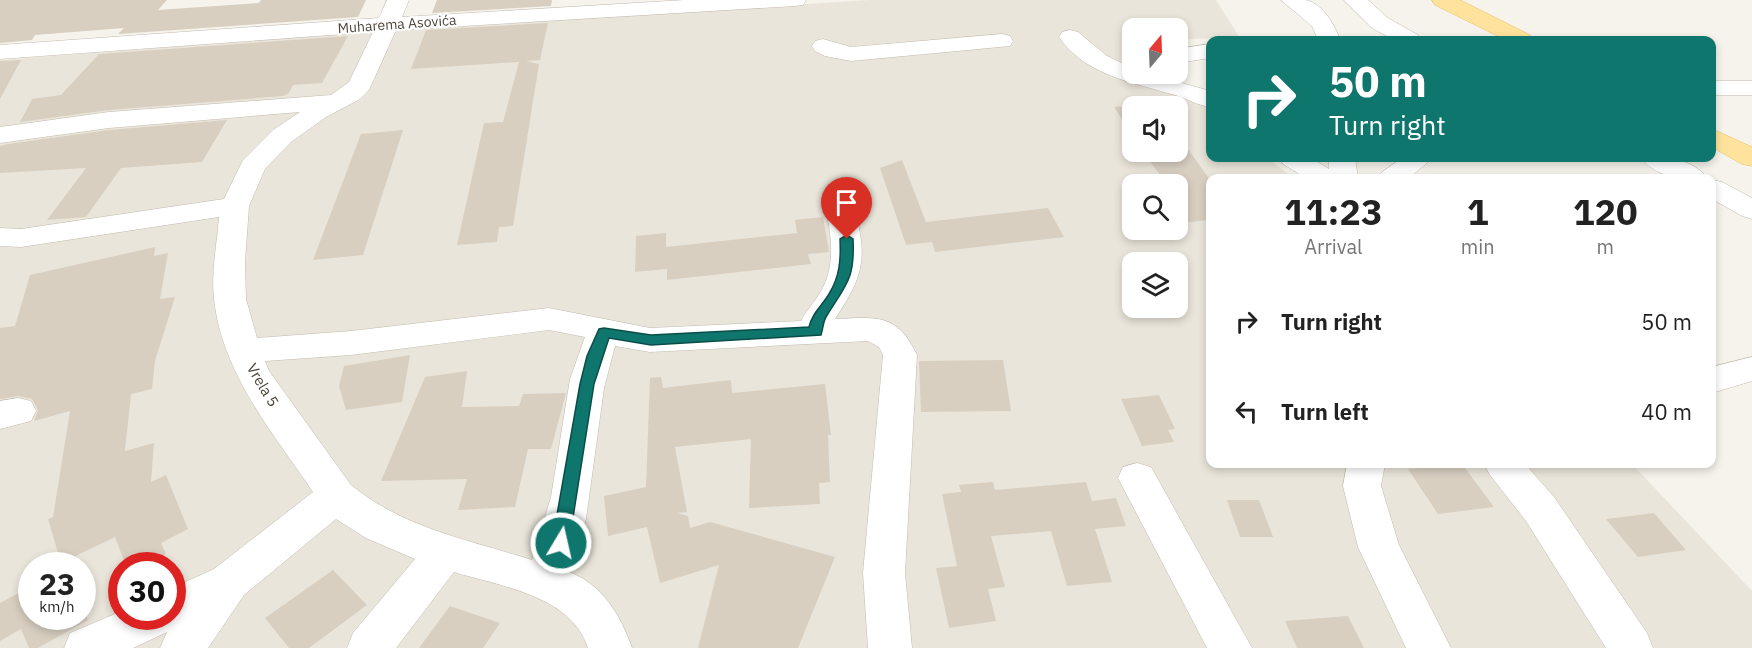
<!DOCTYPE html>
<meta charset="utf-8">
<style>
:root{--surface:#fff;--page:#f6f6f6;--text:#222;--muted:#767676}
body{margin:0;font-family:"IBM Plex Sans",sans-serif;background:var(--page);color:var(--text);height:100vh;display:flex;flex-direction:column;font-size:22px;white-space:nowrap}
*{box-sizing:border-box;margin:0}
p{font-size:20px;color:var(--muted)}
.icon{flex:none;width:33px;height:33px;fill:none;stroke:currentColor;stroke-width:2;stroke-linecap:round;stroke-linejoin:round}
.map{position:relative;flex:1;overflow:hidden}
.sheet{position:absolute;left:1206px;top:174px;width:510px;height:294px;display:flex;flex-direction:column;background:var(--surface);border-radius:12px;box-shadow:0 3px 9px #0003}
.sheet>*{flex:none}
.guide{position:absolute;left:1206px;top:36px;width:510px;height:126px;border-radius:12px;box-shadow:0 3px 9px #0003;background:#0f766e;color:#fff;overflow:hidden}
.needle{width:39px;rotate:19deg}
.tools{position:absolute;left:1122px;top:18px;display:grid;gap:12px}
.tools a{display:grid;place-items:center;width:66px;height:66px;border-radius:12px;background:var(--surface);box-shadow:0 3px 9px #0003;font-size:30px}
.speed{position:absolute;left:18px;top:552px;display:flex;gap:12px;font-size:30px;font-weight:700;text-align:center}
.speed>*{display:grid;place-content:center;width:78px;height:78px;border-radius:50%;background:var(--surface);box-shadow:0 3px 9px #0003;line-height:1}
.speed small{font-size:15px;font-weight:400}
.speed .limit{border:9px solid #d22;background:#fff;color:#111}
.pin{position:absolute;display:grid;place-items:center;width:51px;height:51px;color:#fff;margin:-62px -26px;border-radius:50% 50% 50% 0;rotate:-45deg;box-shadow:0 0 6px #0007}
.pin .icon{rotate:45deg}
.me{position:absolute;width:66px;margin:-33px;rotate:9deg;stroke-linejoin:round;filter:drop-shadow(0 0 4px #0008)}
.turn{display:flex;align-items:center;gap:21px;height:126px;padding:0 24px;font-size:27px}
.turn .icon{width:78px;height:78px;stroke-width:2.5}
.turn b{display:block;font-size:42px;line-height:51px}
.eta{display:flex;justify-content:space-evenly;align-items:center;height:102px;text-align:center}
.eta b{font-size:36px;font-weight:800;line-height:42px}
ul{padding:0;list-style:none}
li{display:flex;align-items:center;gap:18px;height:90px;padding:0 24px}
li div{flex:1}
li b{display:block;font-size:22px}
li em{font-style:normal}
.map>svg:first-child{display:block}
.residential{fill:#eae5da;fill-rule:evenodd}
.building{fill:#d8cfc1}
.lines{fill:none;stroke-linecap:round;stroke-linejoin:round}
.minor-casing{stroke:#c2bbae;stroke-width:1}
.major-casing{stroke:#e6c16a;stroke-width:1}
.minor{fill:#fff;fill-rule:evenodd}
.major{fill:#ffe39c;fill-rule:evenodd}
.route{fill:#0f766e;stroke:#0a4d48;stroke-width:1.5}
.labels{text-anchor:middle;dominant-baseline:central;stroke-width:4.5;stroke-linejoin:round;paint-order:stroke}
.far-street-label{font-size:14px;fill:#4b4439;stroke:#fff}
.street-label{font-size:15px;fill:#4b4439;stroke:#fff}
</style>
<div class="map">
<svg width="1752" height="648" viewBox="0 0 1752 648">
<rect width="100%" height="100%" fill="#f6f3ec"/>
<!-- residential -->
<path class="residential" d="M 870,0 L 1216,0 L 1240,38 L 1178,39 L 1178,28 L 1132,28 L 1132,40 L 1127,41 L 1132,45 L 1132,74 L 1166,74 L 1210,110 L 1210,158 L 1268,158 L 1293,178 L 1210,178 L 1210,464 L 1632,464 L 1752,591 L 1752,648 L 0,648 L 0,60 L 367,32 ZM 1132,106 L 1178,106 L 1178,152 L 1132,152 ZM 1132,184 L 1178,184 L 1178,230 L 1132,230 ZM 1132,262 L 1178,262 L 1178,308 L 1132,308 ZM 32,566 L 82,566 L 82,616 L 32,616 ZM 122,566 L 172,566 L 172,616 L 122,616 Z"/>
<!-- building -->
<g class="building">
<path d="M 0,0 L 167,0 L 158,10 L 259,3 L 261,0 L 366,0 L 358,17 L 118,34 L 124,28 L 35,35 L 32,40 L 0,43 Z"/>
<path d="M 437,0 L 552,0 L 551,6 L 432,13 Z"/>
<path d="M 548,23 L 540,60 L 526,61 L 539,64 L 513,226 L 499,227 L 497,242 L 457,245 L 484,123 L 503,122 L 519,62 L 411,69 L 426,30 Z"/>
<path d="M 348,36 L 322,83 L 293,85 L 289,93 L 283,96 L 109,110 L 20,122 L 32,99 L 61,95 L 99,54 Z"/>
<path d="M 21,60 L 0,99 L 0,61 Z"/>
<path d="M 1154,104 L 1156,106 L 1132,106 L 1132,135 L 1114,107 Z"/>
<path d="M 227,120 L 202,162 L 121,168 L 86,217 L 47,220 L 86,168 L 0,173 L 0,146 L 8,144 L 109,130 Z"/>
<path d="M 403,130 L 363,255 L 313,260 L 361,134 Z"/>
<path d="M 1178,135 L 1210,180 L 1210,220 L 1178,223 L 1178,184 L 1166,184 L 1144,152 L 1178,152 Z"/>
<path d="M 902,160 L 926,222 L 1048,208 L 1064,237 L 935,252 L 932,242 L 906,245 L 880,168 Z"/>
<path d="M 823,217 L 829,252 L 808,254 L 811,264 L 667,280 L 667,269 L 635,272 L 636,236 L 666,233 L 666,247 L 797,233 L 795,220 Z"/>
<path d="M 155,247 L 154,256 L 168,253 L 160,299 L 175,297 L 155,361 L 152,389 L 131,394 L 125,451 L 154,443 L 151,482 L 166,475 L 188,529 L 161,543 L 166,554 L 143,566 L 126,566 L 115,537 L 61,563 L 48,519 L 53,517 L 70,411 L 34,421 L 38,410 L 32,399 L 18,396 L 0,399 L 0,328 L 15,326 L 30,275 Z"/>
<path d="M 410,355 L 402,402 L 346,410 L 339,386 L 344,366 Z"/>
<path d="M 1003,360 L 1011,411 L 921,412 L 919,361 Z"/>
<path d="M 467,371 L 462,407 L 519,406 L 523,394 L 566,393 L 551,449 L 528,449 L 515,507 L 458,510 L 467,479 L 381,481 L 425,377 Z"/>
<path d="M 661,377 L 663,388 L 731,380 L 732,393 L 825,384 L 831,435 L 828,435 L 830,482 L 819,483 L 820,504 L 749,508 L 751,439 L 675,447 L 687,512 L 677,513 L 688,516 L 690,528 L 710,522 L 835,557 L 798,648 L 698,648 L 719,565 L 660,583 L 647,527 L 608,536 L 604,496 L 646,487 L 650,378 Z"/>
<path d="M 1159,395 L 1175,429 L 1168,430 L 1174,442 L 1142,446 L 1121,399 Z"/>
<path d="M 1462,464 L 1494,507 L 1438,514 L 1408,469 Z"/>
<path d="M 993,482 L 995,490 L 1086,482 L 1092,501 L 1116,498 L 1126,526 L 1095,529 L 1112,582 L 1067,586 L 1051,531 L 991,536 L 1005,587 L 988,589 L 996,621 L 949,628 L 936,568 L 957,566 L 942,494 L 961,492 L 959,485 Z"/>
<path d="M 1227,500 L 1259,500 L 1273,537 L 1240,537 Z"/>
<path d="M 1654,513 L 1686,550 L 1638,557 L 1606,519 Z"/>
<path d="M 333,570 L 367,605 L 309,648 L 289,648 L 265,618 Z"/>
<path d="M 32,586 L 32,616 L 82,616 L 82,607 L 88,620 L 38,648 L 29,648 L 21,629 L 0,641 L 0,603 Z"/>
<path d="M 450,606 L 500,623 L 483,648 L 419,648 Z"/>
<path d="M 1348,616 L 1364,648 L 1297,648 L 1285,621 Z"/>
</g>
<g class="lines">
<!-- minor casing -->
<g class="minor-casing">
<g id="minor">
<path d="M 387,0 L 409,0 L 402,17 L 685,0 L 806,0 L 803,5 L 795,6 L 396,30 L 369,90 L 360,99 L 326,117 L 291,142 L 265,169 L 249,206 L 245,262 L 246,299 L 257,338 L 351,331 L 549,308 L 650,328 L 801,321 C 806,311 814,303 820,293 C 837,265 831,234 825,204 L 829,198 L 839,195 L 849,198 C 855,206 856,215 858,224 C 868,266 857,285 835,319 C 877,317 897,313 917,355 L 905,573 L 912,648 L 868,648 L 863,573 L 883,355 L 879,347 L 868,341 L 650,352 L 615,346 L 604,388 L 586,519 L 569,572 C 602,584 621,616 632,648 L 588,648 C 571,595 499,586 454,572 L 396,648 L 347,648 L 353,633 L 415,559 L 366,538 L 336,519 L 244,595 L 208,648 L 160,648 L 167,632 L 133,648 L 64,648 L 70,633 L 122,611 L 122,616 L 172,616 L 172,588 L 214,569 L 313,492 C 273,433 222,373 214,299 C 211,272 217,244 219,217 L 21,247 L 0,246 L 0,228 L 21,229 L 224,199 L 243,160 L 273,130 L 300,112 L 109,128 L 0,143 L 0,127 L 109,112 L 331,95 L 349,82 L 373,32 L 0,59 L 0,45 L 379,18 ZM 549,330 L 585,337 L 570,379 L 551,497 L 532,560 C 469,540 403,528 351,485 L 269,371 L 265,361 L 351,355 Z"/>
<path d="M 1281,0 C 1289,0 1299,0 1306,0 C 1323,4 1335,25 1340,40 L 1318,40 L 1312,26 Z"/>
<path d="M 1344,0 L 1368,0 L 1388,18 L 1418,35 L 1421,40 L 1394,40 L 1372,28 Z"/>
<path d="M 1070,30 L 1078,32 L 1107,56 L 1132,68 L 1132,74 L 1151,74 L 1210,91 L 1210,107 C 1198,105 1187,99 1175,95 C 1133,82 1086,76 1059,37 L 1062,32 Z"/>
<path d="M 1002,34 L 1010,36 L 1013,41 L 1010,46 L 851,61 L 825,56 L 815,51 L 812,46 L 815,41 L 823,39 L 851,47 Z"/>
<path d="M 1210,44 L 1210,58 L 1178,63 L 1178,49 Z"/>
<rect x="1712" y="81" width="40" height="14"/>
<path d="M 1279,158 L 1311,158 L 1329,169 L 1329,158 L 1355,158 L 1358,178 L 1306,178 L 1283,164 Z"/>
<path d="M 1402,158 L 1433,158 L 1409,178 L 1378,178 L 1382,172 Z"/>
<path d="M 1641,158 C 1663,156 1693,158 1707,178 C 1685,180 1656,178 1641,158 Z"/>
<path d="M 1712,180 L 1722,182 L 1752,198 L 1752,219 L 1742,216 L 1712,199 Z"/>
<path d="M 1752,357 L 1752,381 L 1712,393 L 1712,367 Z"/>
<path d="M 18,398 L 31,401 L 36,411 L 31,421 L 0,429 L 0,401 Z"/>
<path d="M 1137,463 L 1151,467 L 1252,648 L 1207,648 L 1118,478 L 1123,467 Z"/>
<path d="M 1347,464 L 1385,464 L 1381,486 L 1399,545 L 1451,648 L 1406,648 L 1358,547 L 1343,486 Z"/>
<path d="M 1484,464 L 1525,464 L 1554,497 L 1647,633 L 1653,648 L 1606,648 L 1526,521 L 1490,475 Z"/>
</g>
</g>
<!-- major casing -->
<g class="major-casing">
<g id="major">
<path d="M 1432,0 L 1460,0 L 1530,35 L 1533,40 L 1506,40 L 1435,5 Z"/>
<path d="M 1712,129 L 1752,147 L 1752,166 L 1742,164 L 1712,147 Z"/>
</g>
</g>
<!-- minor -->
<use href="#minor" class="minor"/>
<!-- major -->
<use href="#major" class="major"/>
</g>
<!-- route -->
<path class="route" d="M 847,235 L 853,239 C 855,280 846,284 826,317 C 823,322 823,329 821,335 L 651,345 L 609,338 L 594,384 L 569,543 L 567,548 L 561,550 L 555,548 L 552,543 L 580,384 L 587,356 L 599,329 L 604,328 L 651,335 L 809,327 C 812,313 822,306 829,294 C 840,276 841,259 840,239 Z"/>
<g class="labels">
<!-- far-street labels -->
<g class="far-street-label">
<text transform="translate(397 24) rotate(-4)">Muharema Asovića</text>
</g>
<!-- street labels -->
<g class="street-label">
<text transform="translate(263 385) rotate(59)">Vrela 5</text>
</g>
</g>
</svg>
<div class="tools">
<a><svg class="needle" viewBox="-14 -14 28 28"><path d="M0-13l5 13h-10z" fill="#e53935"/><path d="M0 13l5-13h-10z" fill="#767676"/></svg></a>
<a><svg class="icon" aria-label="sound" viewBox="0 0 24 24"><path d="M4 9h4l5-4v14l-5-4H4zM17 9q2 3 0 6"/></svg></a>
<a><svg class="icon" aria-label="search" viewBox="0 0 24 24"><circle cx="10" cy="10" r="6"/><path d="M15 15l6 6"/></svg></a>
<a><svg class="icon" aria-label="layers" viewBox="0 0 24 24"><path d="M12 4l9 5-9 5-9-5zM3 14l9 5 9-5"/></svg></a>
</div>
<div class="speed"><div>23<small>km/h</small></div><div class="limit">30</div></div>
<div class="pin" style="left:847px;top:239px;background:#d93025"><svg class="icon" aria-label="arrive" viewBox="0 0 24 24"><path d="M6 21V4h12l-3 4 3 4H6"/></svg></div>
<svg class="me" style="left:561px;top:543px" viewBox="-20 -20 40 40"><circle r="17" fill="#0f766e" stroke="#fff" stroke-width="3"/><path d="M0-11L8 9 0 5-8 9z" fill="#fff"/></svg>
<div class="guide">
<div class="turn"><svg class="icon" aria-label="right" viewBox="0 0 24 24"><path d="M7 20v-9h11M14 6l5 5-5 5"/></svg><div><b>50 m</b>Turn right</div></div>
</div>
<section class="sheet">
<div class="eta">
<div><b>11:23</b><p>Arrival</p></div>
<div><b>1</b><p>min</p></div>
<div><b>120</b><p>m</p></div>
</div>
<ul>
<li><svg class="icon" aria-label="right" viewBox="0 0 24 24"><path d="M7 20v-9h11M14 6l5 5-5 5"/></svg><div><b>Turn right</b></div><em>50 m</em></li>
<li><svg class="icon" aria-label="left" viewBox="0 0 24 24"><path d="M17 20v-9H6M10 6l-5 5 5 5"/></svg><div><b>Turn left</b></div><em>40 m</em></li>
</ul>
</section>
</div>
